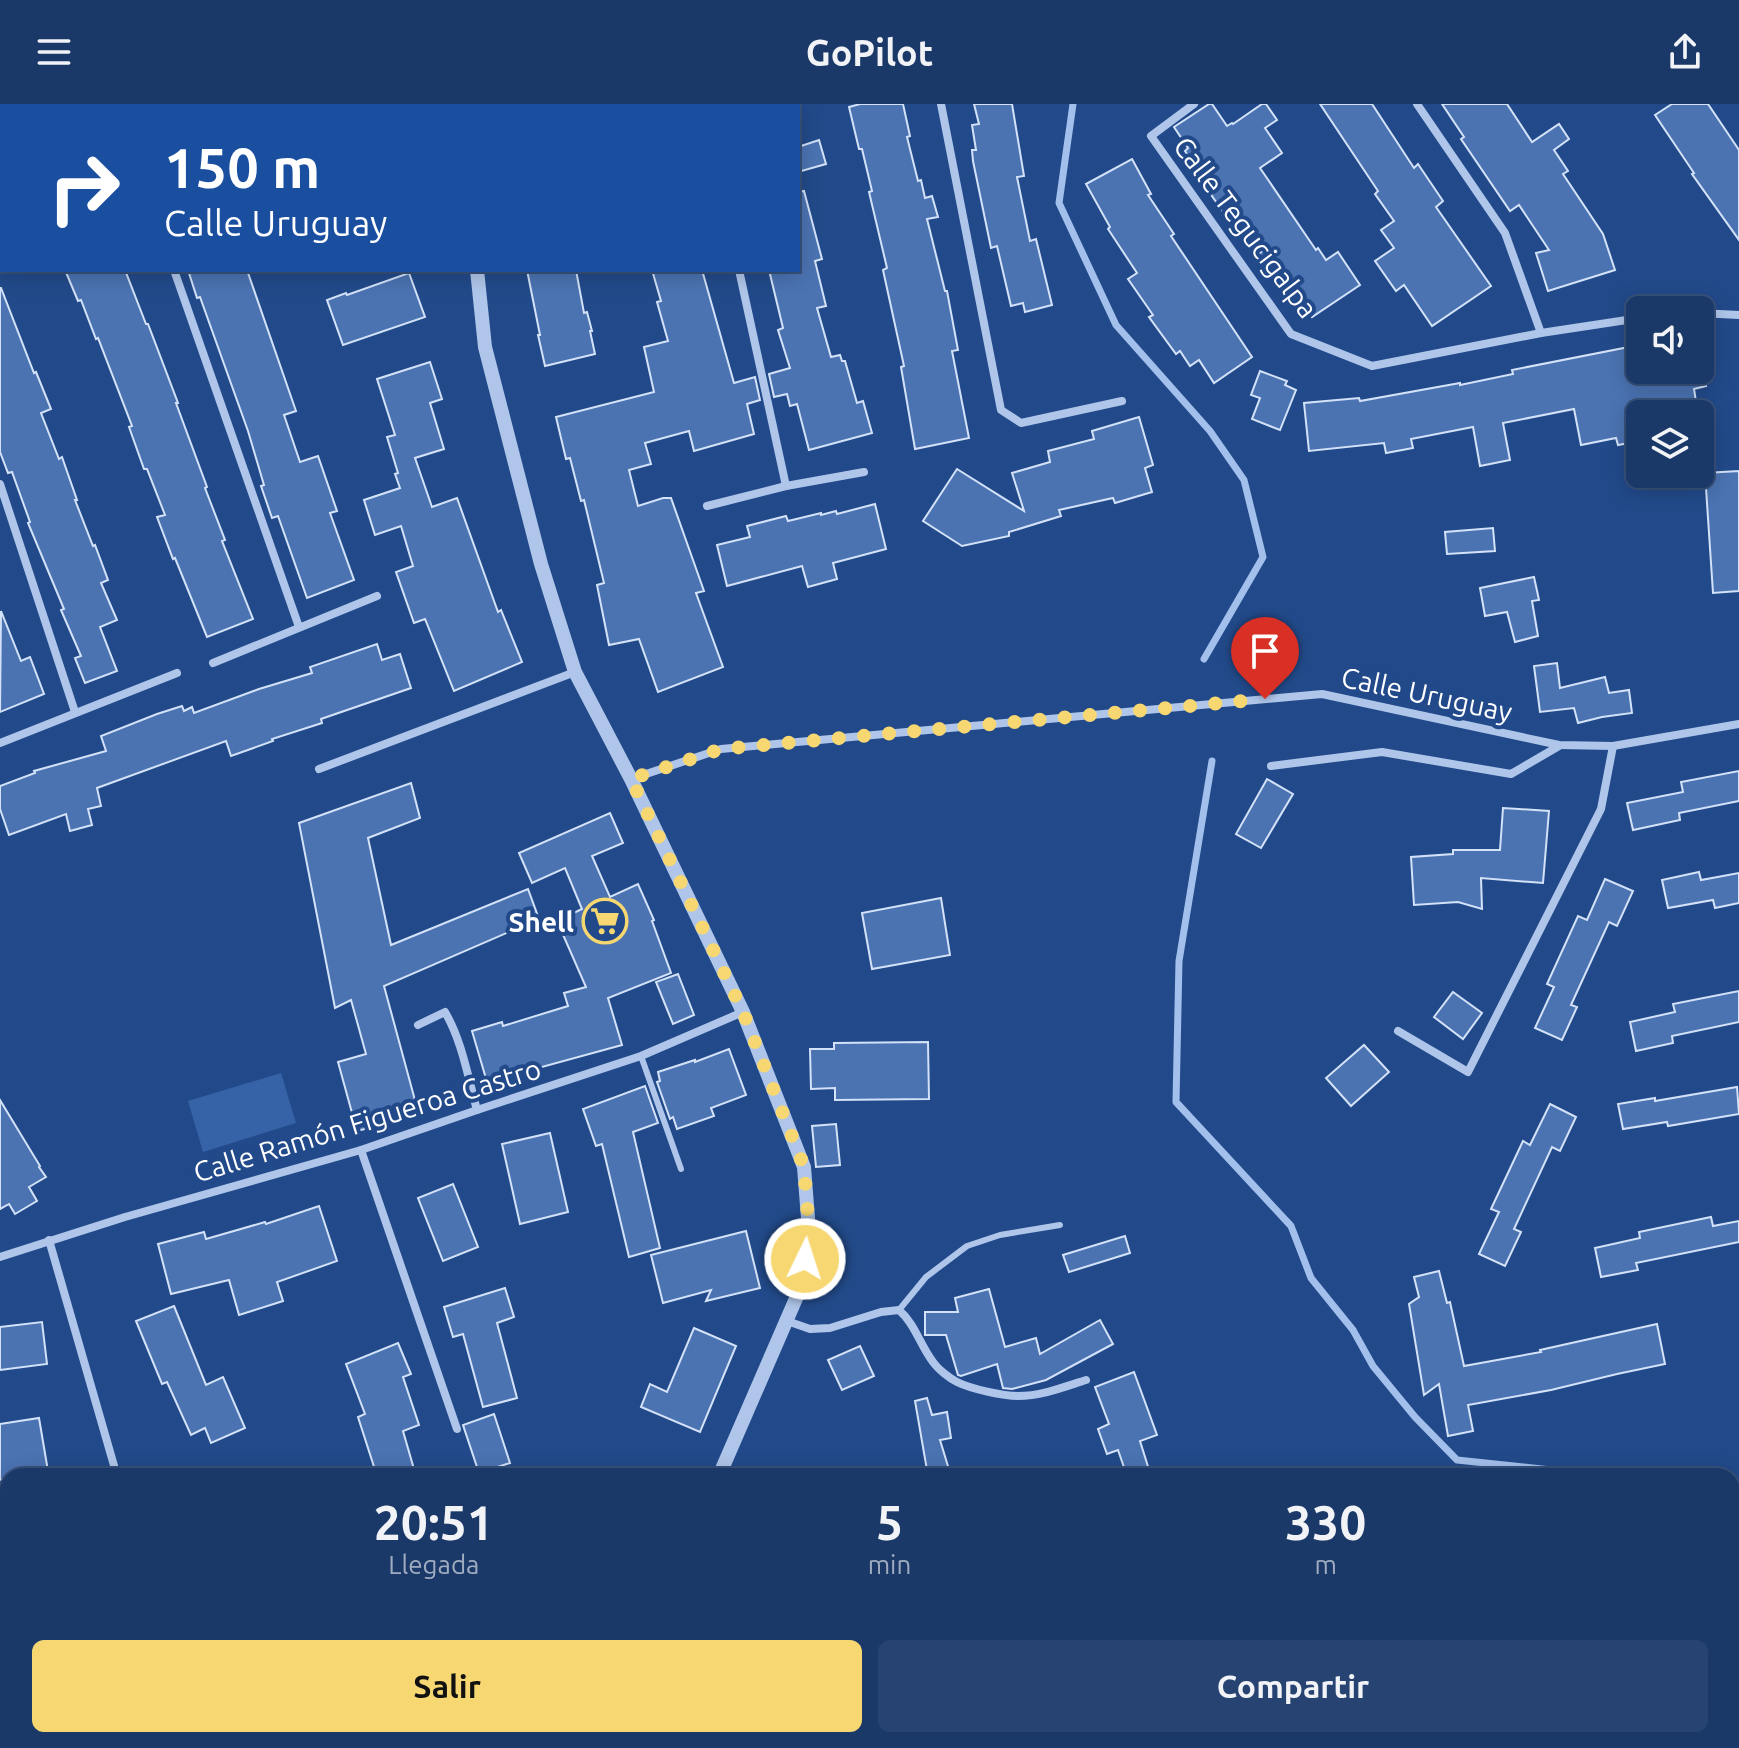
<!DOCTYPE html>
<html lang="es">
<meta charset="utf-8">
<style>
:root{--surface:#1a3868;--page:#274371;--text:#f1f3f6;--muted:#9facc0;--line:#38527c;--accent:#f6d771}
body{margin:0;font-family:Ubuntu,sans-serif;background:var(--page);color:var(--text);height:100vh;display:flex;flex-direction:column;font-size:30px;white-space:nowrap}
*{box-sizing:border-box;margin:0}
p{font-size:26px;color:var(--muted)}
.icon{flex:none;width:44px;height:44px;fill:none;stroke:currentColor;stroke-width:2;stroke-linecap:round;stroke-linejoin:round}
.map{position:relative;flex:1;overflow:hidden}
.details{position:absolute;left:0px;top:1364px;width:1740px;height:280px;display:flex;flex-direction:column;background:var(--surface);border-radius:24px 24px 0 0;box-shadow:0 4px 20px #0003,0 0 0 2px var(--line)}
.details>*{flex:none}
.top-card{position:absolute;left:0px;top:0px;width:800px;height:168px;box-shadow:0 4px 20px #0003,0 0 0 2px var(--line);background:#1a4fa0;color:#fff;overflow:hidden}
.controls{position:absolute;left:1626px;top:192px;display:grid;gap:16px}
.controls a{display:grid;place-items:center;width:88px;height:88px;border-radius:12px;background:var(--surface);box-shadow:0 4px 20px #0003,0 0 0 2px var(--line);font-size:40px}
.pin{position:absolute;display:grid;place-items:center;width:68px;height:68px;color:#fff;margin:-82px -34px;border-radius:50% 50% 50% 0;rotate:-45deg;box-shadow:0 0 8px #0007}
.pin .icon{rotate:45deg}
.me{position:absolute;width:88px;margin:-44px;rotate:4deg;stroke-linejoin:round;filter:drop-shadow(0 0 6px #0008)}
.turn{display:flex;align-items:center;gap:28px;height:168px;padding:0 32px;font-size:36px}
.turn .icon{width:104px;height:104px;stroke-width:2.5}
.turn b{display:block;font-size:56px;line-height:68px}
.eta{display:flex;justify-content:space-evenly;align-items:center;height:136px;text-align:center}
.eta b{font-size:48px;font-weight:600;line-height:56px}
.action{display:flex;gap:16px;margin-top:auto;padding:16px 32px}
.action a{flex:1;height:92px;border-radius:12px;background:var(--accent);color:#111;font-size:32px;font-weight:600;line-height:92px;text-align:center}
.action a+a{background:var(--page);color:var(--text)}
header{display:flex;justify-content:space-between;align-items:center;height:104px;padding:0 32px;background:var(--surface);font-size:36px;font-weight:600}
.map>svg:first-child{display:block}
.green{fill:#3663a7}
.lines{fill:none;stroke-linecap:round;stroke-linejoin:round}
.stream{stroke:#a3c0ec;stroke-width:7}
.building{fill:#4b73b2;stroke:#d3e2f8;stroke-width:2}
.service{stroke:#afc6ea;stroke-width:6}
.minor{stroke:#afc6ea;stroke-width:8}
.tertiary{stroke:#afc6ea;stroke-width:14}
.route{stroke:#f6d771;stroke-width:14;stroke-dasharray:0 25.2}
.labels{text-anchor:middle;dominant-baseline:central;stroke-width:8;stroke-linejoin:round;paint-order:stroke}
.street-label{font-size:28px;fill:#fff;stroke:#224a8a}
.poi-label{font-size:28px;font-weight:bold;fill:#fff;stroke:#224a8a;text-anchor:end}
</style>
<header><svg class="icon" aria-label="menu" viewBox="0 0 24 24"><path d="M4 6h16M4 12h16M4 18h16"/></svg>GoPilot<svg class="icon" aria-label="share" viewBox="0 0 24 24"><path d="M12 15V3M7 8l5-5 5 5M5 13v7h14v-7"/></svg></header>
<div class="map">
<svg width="1739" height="1644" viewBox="0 0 1739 1644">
<rect width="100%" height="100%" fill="#224a8a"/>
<!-- green -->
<path class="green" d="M 281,969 L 296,1019 L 203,1048 L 188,997 Z"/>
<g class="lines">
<!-- stream -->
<g class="stream">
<path d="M 1073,0 L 1059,99 L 1116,221 L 1210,327 L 1244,376 L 1263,453 L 1204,555"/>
<path d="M 1212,657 L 1179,857 L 1176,998 L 1291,1122 L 1311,1174 L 1353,1226 L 1373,1262 L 1415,1313 L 1457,1356 L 1551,1366 L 1574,1372"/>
<path d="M 1714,1636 L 1715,1644"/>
</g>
</g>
<!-- building -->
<g class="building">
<path d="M 860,0 L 903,0 L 910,32 L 907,33 L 918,77 L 921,76 L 925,94 L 932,92 L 938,113 L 927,115 L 945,187 L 947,187 L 958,246 L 952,247 L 969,334 L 915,345 L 901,263 L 904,262 L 883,166 L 887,164 L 869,88 L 872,87 L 862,45 L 859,45 L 849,3 Z"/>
<path d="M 974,0 L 1012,0 L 1024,72 L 1017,73 L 1030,137 L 1036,135 L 1052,201 L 1025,208 L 1023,199 L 1011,202 L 997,142 L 991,144 L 973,57 L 972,46 L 976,46 L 972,21 L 979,20 Z"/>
<path d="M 1209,0 L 1212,0 L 1227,22 L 1232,19 L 1233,20 L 1262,0 L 1266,0 L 1277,16 L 1265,24 L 1282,49 L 1260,64 L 1316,146 L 1318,144 L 1326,156 L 1338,148 L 1360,181 L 1312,213 L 1289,179 L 1278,186 L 1255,152 L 1264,146 L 1233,101 L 1223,108 L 1201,76 L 1204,74 L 1185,47 L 1188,44 L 1174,23 Z"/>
<path d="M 1320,0 L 1372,0 L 1414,64 L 1418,60 L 1443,97 L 1436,103 L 1491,182 L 1432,222 L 1404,181 L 1396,187 L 1375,157 L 1394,144 L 1381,126 L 1394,117 L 1375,90 L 1378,87 Z"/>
<path d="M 1442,0 L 1507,0 L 1532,38 L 1559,20 L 1569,35 L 1554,46 L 1568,67 L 1563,70 L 1603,130 L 1615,166 L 1548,187 L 1536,149 L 1549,146 L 1519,101 L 1510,107 L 1461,35 L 1464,33 Z"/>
<path d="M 1672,0 L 1708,0 L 1739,46 L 1739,136 L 1692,70 L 1694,69 L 1655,11 Z"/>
<path d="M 819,36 L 826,60 L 798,68 L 798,43 Z"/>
<path d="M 1132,55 L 1151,90 L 1148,91 L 1174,130 L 1171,132 L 1252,253 L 1214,279 L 1199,256 L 1190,262 L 1180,247 L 1176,250 L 1149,213 L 1153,211 L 1128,175 L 1137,169 L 1108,125 L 1110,123 L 1086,80 Z"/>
<path d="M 804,87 L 822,155 L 815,157 L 826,202 L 817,204 L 831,253 L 840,251 L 842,257 L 845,257 L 857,299 L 863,297 L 872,329 L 809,346 L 797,300 L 790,302 L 787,290 L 774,293 L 769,270 L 790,264 L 778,226 L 783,224 L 769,166 L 798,166 L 798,88 Z"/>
<path d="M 65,166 L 125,166 L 146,220 L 148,220 L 178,299 L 176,299 L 207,383 L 205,384 L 225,436 L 222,437 L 253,515 L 207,533 L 175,454 L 173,455 L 157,413 L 165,411 L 147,365 L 144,365 L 129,323 L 132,322 L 98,234 L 96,235 L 81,196 L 78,197 Z"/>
<path d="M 188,166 L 247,166 L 296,307 L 284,311 L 300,358 L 318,352 L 337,407 L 330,409 L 354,476 L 307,494 L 278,412 L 272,414 L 261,382 L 264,381 L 248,327 L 200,193 L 197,194 Z"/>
<path d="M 527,166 L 576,166 L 584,209 L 587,208 L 592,227 L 590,227 L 595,250 L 545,262 L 538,231 L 540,231 Z"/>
<path d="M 652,166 L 702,166 L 734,279 L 755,273 L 760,296 L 747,300 L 754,330 L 694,347 L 689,327 L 645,339 L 651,360 L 629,366 L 638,402 L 663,394 L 671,394 L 704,487 L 696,489 L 723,563 L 658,588 L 639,535 L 609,541 L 597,481 L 604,479 L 584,396 L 581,397 L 570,354 L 566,355 L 556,313 L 654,288 L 644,243 L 668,237 L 657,198 L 661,197 Z"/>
<path d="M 409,169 L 425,213 L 343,241 L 327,196 L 346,189 L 347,191 Z"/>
<path d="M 0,184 L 1,184 L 34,269 L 36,268 L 51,305 L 41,309 L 59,355 L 62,353 L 77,396 L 75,396 L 93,442 L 95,441 L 108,476 L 101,479 L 117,516 L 100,523 L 117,567 L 85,579 L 75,554 L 81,552 L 61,506 L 64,505 L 28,419 L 30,418 L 12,368 L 8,369 L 0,348 Z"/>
<path d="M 1634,242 L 1635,248 L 1640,247 L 1640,266 L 1700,266 L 1700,264 L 1702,264 L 1706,282 L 1694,285 L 1698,310 L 1640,310 L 1640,337 L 1618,341 L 1616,334 L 1581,341 L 1574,305 L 1503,319 L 1510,356 L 1480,362 L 1473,323 L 1411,335 L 1413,344 L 1386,349 L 1384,339 L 1309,347 L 1304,299 L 1359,294 L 1360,297 L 1460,279 L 1460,281 L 1513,270 L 1512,266 Z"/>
<path d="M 430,258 L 442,295 L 430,299 L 444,345 L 415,354 L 432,403 L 457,394 L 498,508 L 501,506 L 522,558 L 454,587 L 425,515 L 414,519 L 396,468 L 413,462 L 401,422 L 375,431 L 364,396 L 400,384 L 395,370 L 398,369 L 387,333 L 395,331 L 377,275 Z"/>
<path d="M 1260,267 L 1287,277 L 1285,281 L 1296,286 L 1280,326 L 1252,315 L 1260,294 L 1251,291 Z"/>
<path d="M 1139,313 L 1153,361 L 1145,364 L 1152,388 L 1115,399 L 1113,394 L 1059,406 L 1061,412 L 1009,428 L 1009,432 L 962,442 L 923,417 L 957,365 L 1024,407 L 1012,369 L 1050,358 L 1048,347 L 1094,335 L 1092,327 Z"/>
<path d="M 1739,367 L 1739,487 L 1713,489 L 1705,369 Z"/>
<path d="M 875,400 L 886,445 L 833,459 L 837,475 L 808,483 L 802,462 L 727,482 L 717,441 L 750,433 L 747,422 L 786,412 L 788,417 L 821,409 L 821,411 L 836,407 L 837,410 Z"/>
<path d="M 1493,424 L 1495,447 L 1447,450 L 1445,428 Z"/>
<path d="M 1534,473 L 1539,496 L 1532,497 L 1538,532 L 1515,538 L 1507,508 L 1485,512 L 1480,484 Z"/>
<path d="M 1,507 L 21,557 L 30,553 L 44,590 L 0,608 Z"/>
<path d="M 377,540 L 382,556 L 400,550 L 411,584 L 321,615 L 322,619 L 272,635 L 273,637 L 231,652 L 226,637 L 97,684 L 101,702 L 88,705 L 92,721 L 70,727 L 66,710 L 9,731 L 0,705 L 0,682 L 35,669 L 34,667 L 106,647 L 101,632 L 157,610 L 182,602 L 184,607 L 192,603 L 194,609 L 259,585 L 312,569 L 310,563 Z"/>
<path d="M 1557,559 L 1560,584 L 1605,573 L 1609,589 L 1629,586 L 1632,609 L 1602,613 L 1578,619 L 1574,604 L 1540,608 L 1534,562 Z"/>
<path d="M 1739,667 L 1739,697 L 1679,709 L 1680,716 L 1633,726 L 1627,699 L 1683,688 L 1681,678 Z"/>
<path d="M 1267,675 L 1293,690 L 1261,744 L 1236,730 Z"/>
<path d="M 411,679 L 420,714 L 368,734 L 391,841 L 528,785 L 539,815 L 384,882 L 419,1011 L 357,1027 L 338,958 L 366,950 L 351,896 L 335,904 L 299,719 Z"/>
<path d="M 1503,704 L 1549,707 L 1543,779 L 1481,774 L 1482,805 L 1458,798 L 1414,801 L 1411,753 L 1453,750 L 1453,746 L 1500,746 Z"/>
<path d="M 610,709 L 623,739 L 592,752 L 610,793 L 638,780 L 654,816 L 652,817 L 671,869 L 608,894 L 622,941 L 487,978 L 472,927 L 502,918 L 503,922 L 568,902 L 564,889 L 586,883 L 557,817 L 582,805 L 565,764 L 532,779 L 519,749 Z"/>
<path d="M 1699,768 L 1701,776 L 1739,769 L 1739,799 L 1715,804 L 1713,796 L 1668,804 L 1662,776 Z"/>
<path d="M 1605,775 L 1633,787 L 1617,822 L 1609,818 L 1571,901 L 1577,903 L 1562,936 L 1535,924 L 1554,883 L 1547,880 L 1578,812 L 1587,816 Z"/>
<path d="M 941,794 L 950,851 L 872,865 L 862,809 Z"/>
<path d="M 678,870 L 694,911 L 673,920 L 656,878 Z"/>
<path d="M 1739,887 L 1739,918 L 1672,932 L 1673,939 L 1636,947 L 1630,918 L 1675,908 L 1673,900 Z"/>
<path d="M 1453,888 L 1482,909 L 1463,935 L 1434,913 Z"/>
<path d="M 928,938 L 929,995 L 835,996 L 835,984 L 811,985 L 810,945 L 834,945 L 834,939 Z"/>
<path d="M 1364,941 L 1389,968 L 1351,1002 L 1326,974 Z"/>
<path d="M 729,945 L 746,991 L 711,1004 L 714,1012 L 677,1025 L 673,1013 L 670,1015 L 657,978 L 660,977 L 658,968 L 695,956 L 695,958 Z"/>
<path d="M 645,982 L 658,1019 L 633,1028 L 660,1144 L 629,1153 L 602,1040 L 596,1042 L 583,1005 Z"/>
<path d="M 1737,983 L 1739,1010 L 1668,1022 L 1667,1018 L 1623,1025 L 1618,1000 L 1655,994 L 1655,997 Z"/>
<path d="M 0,996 L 40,1062 L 39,1063 L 46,1073 L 29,1083 L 37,1097 L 15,1110 L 9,1100 L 0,1105 Z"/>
<path d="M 1550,1000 L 1576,1013 L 1560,1047 L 1552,1043 L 1514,1125 L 1521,1128 L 1505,1162 L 1479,1150 L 1499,1108 L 1491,1105 L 1523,1037 L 1530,1041 Z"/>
<path d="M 836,1020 L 840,1061 L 816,1063 L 812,1022 Z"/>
<path d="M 550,1029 L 568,1108 L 520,1120 L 502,1040 Z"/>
<path d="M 453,1080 L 478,1143 L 443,1157 L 418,1094 Z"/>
<path d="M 319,1102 L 337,1157 L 277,1178 L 283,1197 L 239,1211 L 229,1176 L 171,1190 L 158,1140 L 204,1128 L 206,1135 L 265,1118 L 266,1120 Z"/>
<path d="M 1711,1113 L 1713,1122 L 1739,1117 L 1739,1138 L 1636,1159 L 1638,1166 L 1601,1173 L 1595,1144 L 1640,1134 L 1639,1128 Z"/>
<path d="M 746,1127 L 760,1184 L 706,1197 L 711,1186 L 663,1199 L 651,1151 Z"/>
<path d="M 1125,1132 L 1130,1149 L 1069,1168 L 1063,1151 Z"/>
<path d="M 1439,1167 L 1447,1199 L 1450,1198 L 1464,1262 L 1541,1248 L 1540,1246 L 1657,1220 L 1665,1260 L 1617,1270 L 1551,1286 L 1468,1301 L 1473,1327 L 1448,1332 L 1439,1280 L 1424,1291 L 1409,1200 L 1419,1193 L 1414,1173 Z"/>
<path d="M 505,1184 L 514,1213 L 497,1219 L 517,1294 L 483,1303 L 463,1230 L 453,1233 L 444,1203 Z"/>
<path d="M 989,1185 L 1005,1243 L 1036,1234 L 1040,1250 L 1100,1216 L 1113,1240 L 1046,1276 L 1012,1285 L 1003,1284 L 997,1260 L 961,1272 L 958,1271 L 946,1231 L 925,1231 L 925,1208 L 958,1208 L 955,1194 Z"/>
<path d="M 174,1202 L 206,1281 L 223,1273 L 245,1324 L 211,1339 L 205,1324 L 191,1331 L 167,1278 L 162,1280 L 136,1217 Z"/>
<path d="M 42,1218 L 47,1260 L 0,1266 L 0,1223 Z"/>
<path d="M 694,1224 L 736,1242 L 700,1328 L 641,1303 L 650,1280 L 667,1288 Z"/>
<path d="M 398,1239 L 411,1270 L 403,1273 L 419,1321 L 403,1327 L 416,1372 L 377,1372 L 358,1313 L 365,1310 L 346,1260 Z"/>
<path d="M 860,1242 L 874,1272 L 842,1286 L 828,1256 Z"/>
<path d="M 1134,1268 L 1157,1331 L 1140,1337 L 1151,1372 L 1127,1372 L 1118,1346 L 1107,1350 L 1098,1325 L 1109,1320 L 1095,1283 Z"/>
<path d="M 927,1294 L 932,1311 L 947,1308 L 951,1334 L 940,1336 L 951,1372 L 928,1372 L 915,1297 Z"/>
<path d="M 494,1310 L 510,1359 L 479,1369 L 463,1321 Z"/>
<path d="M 39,1314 L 48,1367 L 21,1372 L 8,1372 L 8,1374 L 0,1376 L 0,1320 Z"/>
</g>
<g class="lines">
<!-- service -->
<g class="service">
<path d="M 216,2 L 221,0"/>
<path d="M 641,952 L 681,1065"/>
<path d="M 899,1206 L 926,1173 L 967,1142 L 1000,1131 L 1060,1121"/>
</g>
<!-- minor -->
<g class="minor">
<path d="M 703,0 L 704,2"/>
<path d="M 941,0 L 1001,306 L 1021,319 L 1122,297"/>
<path d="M 1194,0 L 1151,32 L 1291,230 L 1372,262 L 1541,229 L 1640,214"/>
<path d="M 1417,0 L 1505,129 L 1541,229"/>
<path d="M 396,2 L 402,0"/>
<path d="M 0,141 L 2,140"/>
<path d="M 174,166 L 299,523"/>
<path d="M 739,166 L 786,382"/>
<path d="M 1700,209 L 1739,211"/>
<path d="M 0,380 L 75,608"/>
<path d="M 707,402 L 786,382 L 864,368"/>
<path d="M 213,559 L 377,492"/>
<path d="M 0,639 L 177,569"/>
<path d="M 1271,662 L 1382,648 L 1511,670 L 1559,642"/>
<path d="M 319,665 L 575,568"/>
<path d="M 631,675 L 721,645 L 1322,590 L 1559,641 L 1613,642 L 1739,620"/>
<path d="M 418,921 L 445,908 C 462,937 468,973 477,1006"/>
<path d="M 1398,927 L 1468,968 L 1601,705 L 1613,642"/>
<path d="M 361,1046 L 457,1325"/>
<path d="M 49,1136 L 117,1372"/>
<path d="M 0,1153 L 125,1113 L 361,1046 L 477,1006 L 641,952 L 743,908"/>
<path d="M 787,1217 L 810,1225 L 830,1224 L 881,1208 L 899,1206 C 915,1220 920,1241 933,1258 C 938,1265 949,1274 957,1278 C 971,1285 1003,1292 1018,1292 C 1041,1292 1064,1283 1086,1276"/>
<path d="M 0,1517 L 8,1516"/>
</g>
<!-- tertiary -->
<g class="tertiary">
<path d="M 458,0 L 458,2"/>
<path d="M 477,166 L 485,243 L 541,460 L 575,568 L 631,675 L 743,908 L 804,1063 L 809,1127 L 801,1183 L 719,1372"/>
<path d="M 642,1644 L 644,1636"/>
</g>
</g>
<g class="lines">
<!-- route -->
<path class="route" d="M 805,1155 L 809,1127 L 804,1063 L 743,908 L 631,675 L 721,645 L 1265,595"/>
</g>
<!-- icons -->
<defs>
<g id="supermarket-ring" transform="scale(2.3)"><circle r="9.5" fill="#224a8a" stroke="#f6d771" stroke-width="1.5"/><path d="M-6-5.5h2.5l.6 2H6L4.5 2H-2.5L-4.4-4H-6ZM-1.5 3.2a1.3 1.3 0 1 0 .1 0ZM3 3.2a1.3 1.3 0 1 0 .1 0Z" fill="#f6d771"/></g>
</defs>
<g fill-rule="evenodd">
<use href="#supermarket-ring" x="605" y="817"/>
</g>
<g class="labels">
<!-- street labels -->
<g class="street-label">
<text transform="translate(1246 123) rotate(53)">Calle Tegucigalpa</text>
<text transform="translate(1427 590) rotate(12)">Calle Uruguay</text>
<text transform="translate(367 1016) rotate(-17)">Calle Ramón Figueroa Castro</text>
</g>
<!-- poi labels -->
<g class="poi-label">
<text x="574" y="817">Shell</text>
</g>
</g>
</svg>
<div class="controls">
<a><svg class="icon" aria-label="sound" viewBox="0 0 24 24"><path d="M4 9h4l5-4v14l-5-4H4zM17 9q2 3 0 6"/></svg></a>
<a><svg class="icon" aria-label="layers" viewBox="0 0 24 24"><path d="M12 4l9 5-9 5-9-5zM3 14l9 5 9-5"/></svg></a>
</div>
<div class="pin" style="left:1265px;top:595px;background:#d93025"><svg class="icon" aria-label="arrive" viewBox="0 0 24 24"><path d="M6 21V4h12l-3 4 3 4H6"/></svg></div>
<svg class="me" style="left:805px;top:1155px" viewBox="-20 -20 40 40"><circle r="17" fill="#f6d771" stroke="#fff" stroke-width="3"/><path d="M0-11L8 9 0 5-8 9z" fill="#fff"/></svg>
<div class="top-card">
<div class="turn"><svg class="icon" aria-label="right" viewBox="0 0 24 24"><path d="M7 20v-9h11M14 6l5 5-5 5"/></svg><div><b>150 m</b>Calle Uruguay</div></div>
</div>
<section class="details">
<div class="eta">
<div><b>20:51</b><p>Llegada</p></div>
<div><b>5</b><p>min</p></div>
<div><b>330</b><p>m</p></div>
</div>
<div class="action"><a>Salir</a><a>Compartir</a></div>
</section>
</div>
